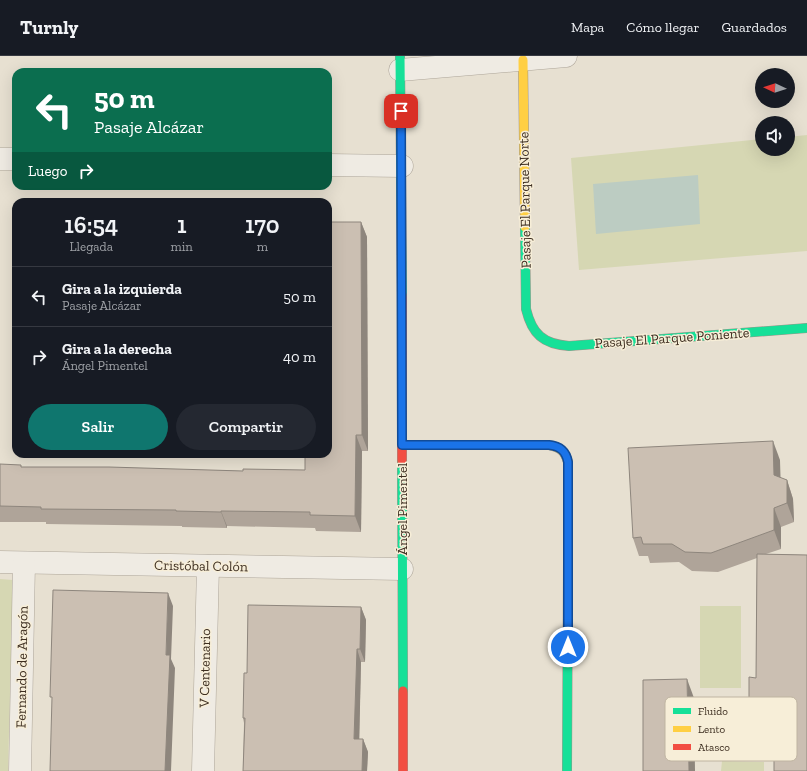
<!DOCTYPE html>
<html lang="es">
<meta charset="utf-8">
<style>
:root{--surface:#171b24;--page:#242831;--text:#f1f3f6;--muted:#9ea1a6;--line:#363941;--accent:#0f766e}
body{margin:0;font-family:"Zilla Slab",serif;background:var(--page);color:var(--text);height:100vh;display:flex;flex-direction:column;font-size:15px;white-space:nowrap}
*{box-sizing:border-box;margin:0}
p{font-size:13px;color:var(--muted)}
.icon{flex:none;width:22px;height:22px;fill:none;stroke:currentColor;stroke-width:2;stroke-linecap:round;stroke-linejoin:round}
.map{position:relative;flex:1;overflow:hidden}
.drawer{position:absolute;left:12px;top:142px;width:320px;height:260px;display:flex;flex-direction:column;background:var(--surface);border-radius:12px;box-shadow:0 4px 16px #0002}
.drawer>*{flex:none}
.guide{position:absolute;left:12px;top:12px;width:320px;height:122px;border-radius:12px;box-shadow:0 4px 16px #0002;background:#0b6e4f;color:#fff;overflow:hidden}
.needle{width:26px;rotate:274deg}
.buttons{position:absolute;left:755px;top:12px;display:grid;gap:8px}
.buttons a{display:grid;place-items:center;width:40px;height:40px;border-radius:50%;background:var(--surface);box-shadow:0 4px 16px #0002;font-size:20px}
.pin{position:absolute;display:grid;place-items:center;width:34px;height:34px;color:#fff;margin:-17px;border-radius:8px;box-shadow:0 2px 6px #0006}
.me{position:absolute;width:44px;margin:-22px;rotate:0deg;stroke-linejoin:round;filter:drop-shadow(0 0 3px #0008)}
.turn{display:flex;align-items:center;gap:14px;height:84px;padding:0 16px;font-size:18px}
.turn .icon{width:52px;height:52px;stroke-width:2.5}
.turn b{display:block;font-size:28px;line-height:34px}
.then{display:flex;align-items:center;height:38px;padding:0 16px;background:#0003;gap:8px;font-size:15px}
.eta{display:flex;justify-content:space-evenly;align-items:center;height:68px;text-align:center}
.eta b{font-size:24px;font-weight:600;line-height:28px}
.primary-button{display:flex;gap:8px;margin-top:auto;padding:8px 16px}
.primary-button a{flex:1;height:46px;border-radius:24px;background:var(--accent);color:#fff;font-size:16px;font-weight:600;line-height:46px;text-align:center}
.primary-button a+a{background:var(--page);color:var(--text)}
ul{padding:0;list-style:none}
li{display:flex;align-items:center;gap:12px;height:60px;padding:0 16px;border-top:1px solid var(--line)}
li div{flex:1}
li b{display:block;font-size:15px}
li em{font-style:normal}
header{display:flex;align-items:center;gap:24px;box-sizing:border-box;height:56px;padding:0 20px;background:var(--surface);border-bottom:1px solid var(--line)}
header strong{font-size:19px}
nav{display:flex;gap:22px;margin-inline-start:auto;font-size:14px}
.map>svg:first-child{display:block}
.green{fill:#d6d7b3}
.water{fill:#bcccc2}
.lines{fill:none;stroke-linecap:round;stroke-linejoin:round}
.street-casing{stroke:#ada599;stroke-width:23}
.fast-casing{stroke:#9c958a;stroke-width:10}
.slow-casing{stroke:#9c958a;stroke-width:10}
.jam-casing{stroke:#9c958a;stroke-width:10}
.street{stroke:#efebe3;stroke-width:22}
.fast{stroke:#16e098;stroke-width:9}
.slow{stroke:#ffcf43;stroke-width:9}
.jam{stroke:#f24e42;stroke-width:9}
.wall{fill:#afa499}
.shaded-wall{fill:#8e867d}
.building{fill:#cbbfb2;stroke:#8e867d}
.route-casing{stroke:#114b97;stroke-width:10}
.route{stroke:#1a73e8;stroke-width:7}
.labels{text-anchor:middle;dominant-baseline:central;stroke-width:3;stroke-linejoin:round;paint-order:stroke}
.street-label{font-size:14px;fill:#3d2e20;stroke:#f7eed8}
.key{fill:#f7eed8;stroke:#bfb4a1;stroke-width:1}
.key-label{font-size:11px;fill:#3d2e20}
</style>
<header>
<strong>Turnly</strong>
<nav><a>Mapa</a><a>Cómo llegar</a><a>Guardados</a></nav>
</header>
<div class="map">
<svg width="807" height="715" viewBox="0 0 807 715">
<rect width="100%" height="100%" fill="#e7e0d1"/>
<!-- green -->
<g class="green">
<path d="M 807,79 L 807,195 L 579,214 L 571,102 L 762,83 L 762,93 L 788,93 L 788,81 Z"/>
<path d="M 0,523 L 13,524 L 8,715 L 0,715 Z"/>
<rect x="700" y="550" width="41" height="82"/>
<path d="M 722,705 L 764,706 L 764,715 L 721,715 Z"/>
</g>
<!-- water -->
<path class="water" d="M 698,119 L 700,168 L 596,178 L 593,128 Z"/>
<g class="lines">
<!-- street casing -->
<g class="street-casing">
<g id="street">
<path d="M 400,14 L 566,0"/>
<path d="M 0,103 L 16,103"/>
<path d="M 328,109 L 402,110"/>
<path d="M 0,506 L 402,513"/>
<path d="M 20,715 L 24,507"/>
<path d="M 203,715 L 208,510"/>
</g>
</g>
<!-- fast casing -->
<g class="fast-casing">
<g id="fast">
<path d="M 400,0 L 402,239"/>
<path d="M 525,171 L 526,253 C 532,278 543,288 569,290 L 807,272"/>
<path d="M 402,406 L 403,635"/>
<path d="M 567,715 L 568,507"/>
</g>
</g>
<!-- slow casing -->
<g class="slow-casing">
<g id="slow">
<path d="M 523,4 L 525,171"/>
<path d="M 402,389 L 549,389 C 560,391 565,395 568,406 L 568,507"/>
</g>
</g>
<!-- jam casing -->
<g class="jam-casing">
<g id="jam">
<path d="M 402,239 L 402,406"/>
<path d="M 403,635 L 403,715"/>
</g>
</g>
<!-- street -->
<use href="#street" class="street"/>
<!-- fast -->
<use href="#fast" class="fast"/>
<!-- slow -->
<use href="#slow" class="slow"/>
<!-- jam -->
<use href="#jam" class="jam"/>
</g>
<!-- wall -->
<g class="wall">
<path d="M 361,166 L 367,181 L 368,395 L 362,395 L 361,476 L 316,475 L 315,472 L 227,470 L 227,472 L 182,471 L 182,470 L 46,468 L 46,466 L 0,466 L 0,408 L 22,411 L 243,415 L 305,414 Z"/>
<path d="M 780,404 L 780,422 L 787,424 L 793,443 L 794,466 L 781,471 L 781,493 L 766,498 L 807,499 L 774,688 L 762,680 L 756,668 L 749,649 L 756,622 L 757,502 L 718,516 L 692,515 L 679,506 L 650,507 L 648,500 L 639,500 L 633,482 Z"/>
<path d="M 361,551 L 366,564 L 365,606 L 361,606 L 359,683 L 363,683 L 368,696 L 367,715 L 243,715 L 244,667 L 243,662 L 247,617 Z"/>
</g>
<!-- shaded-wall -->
<g class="shaded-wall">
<path d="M 361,166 L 367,181 L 368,395 L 362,379 Z"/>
<path d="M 356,379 L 362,395 L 361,476 L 355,460 Z"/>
<path d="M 773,385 L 780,404 L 781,438 L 774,419 Z"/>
<path d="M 787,424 L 793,443 L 794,466 L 787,447 Z"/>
<path d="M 774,452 L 781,471 L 781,493 L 774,474 Z"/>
<path d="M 221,455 L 227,470 L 227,472 L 221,456 Z"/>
<path d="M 168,537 L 173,550 L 171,603 L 175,612 L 171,715 L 165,715 L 166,599 Z"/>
<path d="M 361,551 L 366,564 L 365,606 L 360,593 Z"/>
<path d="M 357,593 L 361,606 L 359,696 L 354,683 Z"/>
<path d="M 687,623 L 694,642 L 695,715 L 689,715 Z"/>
<path d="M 363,683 L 368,696 L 367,715 L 362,715 Z"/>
</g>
<!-- building -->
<g class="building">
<path d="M 328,166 L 361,166 L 362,379 L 356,379 L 355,460 L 310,459 L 310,456 L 221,455 L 221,456 L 176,455 L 176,454 L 41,453 L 41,451 L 0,450 L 0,408 L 21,409 L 21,411 L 109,411 L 243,415 L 243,413 L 305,414 L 305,398 L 328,398 Z"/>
<path d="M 773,385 L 774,419 L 787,424 L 787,447 L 774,452 L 774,474 L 711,497 L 685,496 L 672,488 L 643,488 L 641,481 L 633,482 L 628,392 Z"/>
<path d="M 757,498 L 807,499 L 807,715 L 774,715 L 774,674 L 755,662 L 749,649 L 749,621 L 756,622 Z"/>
<path d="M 53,534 L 168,537 L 166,599 L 170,599 L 165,715 L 50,715 L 52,641 L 50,641 Z"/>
<path d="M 248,549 L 361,551 L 360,593 L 357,593 L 354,683 L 363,683 L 362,715 L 243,715 L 245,662 L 243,662 L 244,617 L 247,617 Z"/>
<path d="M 687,623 L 689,715 L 643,715 L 643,624 Z"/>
</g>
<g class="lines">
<!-- route casing -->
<g class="route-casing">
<path id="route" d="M 401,55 L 402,389 L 549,389 C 560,390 566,395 568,406 L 568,591"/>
</g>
<!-- route -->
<use href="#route" class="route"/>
</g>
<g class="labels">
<!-- street labels -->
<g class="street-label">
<text transform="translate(525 144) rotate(-91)">Pasaje El Parque Norte</text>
<text transform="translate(672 282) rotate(-4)">Pasaje El Parque Poniente</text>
<text transform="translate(402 453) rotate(-90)">Ángel Pimentel</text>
<text transform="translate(201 510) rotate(1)">Cristóbal Colón</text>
<text transform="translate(22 611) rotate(-89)">Fernando de Aragón</text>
<text transform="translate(205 612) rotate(-89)">V Centenario</text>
</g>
</g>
<!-- legend -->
<rect x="665" y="641" width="132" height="64" rx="6" class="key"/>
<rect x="673" y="652" width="18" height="6" fill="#16e098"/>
<rect x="673" y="670" width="18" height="6" fill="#ffcf43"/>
<rect x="673" y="688" width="18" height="6" fill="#f24e42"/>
<g class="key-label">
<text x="698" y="659">Fluido</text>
<text x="698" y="677">Lento</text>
<text x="698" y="695">Atasco</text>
</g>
</svg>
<div class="buttons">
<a><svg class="needle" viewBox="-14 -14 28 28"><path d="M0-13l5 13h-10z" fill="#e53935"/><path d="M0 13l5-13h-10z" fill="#9ea1a6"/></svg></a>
<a><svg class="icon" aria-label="sound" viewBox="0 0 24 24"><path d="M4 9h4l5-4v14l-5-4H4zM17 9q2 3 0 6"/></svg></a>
</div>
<div class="pin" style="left:401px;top:55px;background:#d93025"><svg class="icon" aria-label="arrive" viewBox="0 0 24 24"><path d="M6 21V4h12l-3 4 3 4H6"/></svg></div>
<svg class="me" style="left:568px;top:591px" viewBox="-20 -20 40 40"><circle r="17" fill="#1a73e8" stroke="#fff" stroke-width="3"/><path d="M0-11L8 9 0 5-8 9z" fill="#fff"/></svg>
<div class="guide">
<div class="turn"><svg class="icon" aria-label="left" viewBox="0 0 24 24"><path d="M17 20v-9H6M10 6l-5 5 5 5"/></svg><div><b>50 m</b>Pasaje Alcázar</div></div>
<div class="then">Luego<svg class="icon" aria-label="right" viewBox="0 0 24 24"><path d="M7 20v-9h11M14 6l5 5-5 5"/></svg></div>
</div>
<section class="drawer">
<div class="eta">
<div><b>16:54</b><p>Llegada</p></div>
<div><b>1</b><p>min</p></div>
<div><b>170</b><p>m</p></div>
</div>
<ul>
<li><svg class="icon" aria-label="left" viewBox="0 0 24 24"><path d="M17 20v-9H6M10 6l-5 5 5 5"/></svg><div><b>Gira a la izquierda</b><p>Pasaje Alcázar</p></div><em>50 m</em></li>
<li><svg class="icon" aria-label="right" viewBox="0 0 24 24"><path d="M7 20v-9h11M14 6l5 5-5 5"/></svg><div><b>Gira a la derecha</b><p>Ángel Pimentel</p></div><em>40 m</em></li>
</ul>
<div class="primary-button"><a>Salir</a><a>Compartir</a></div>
</section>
</div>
